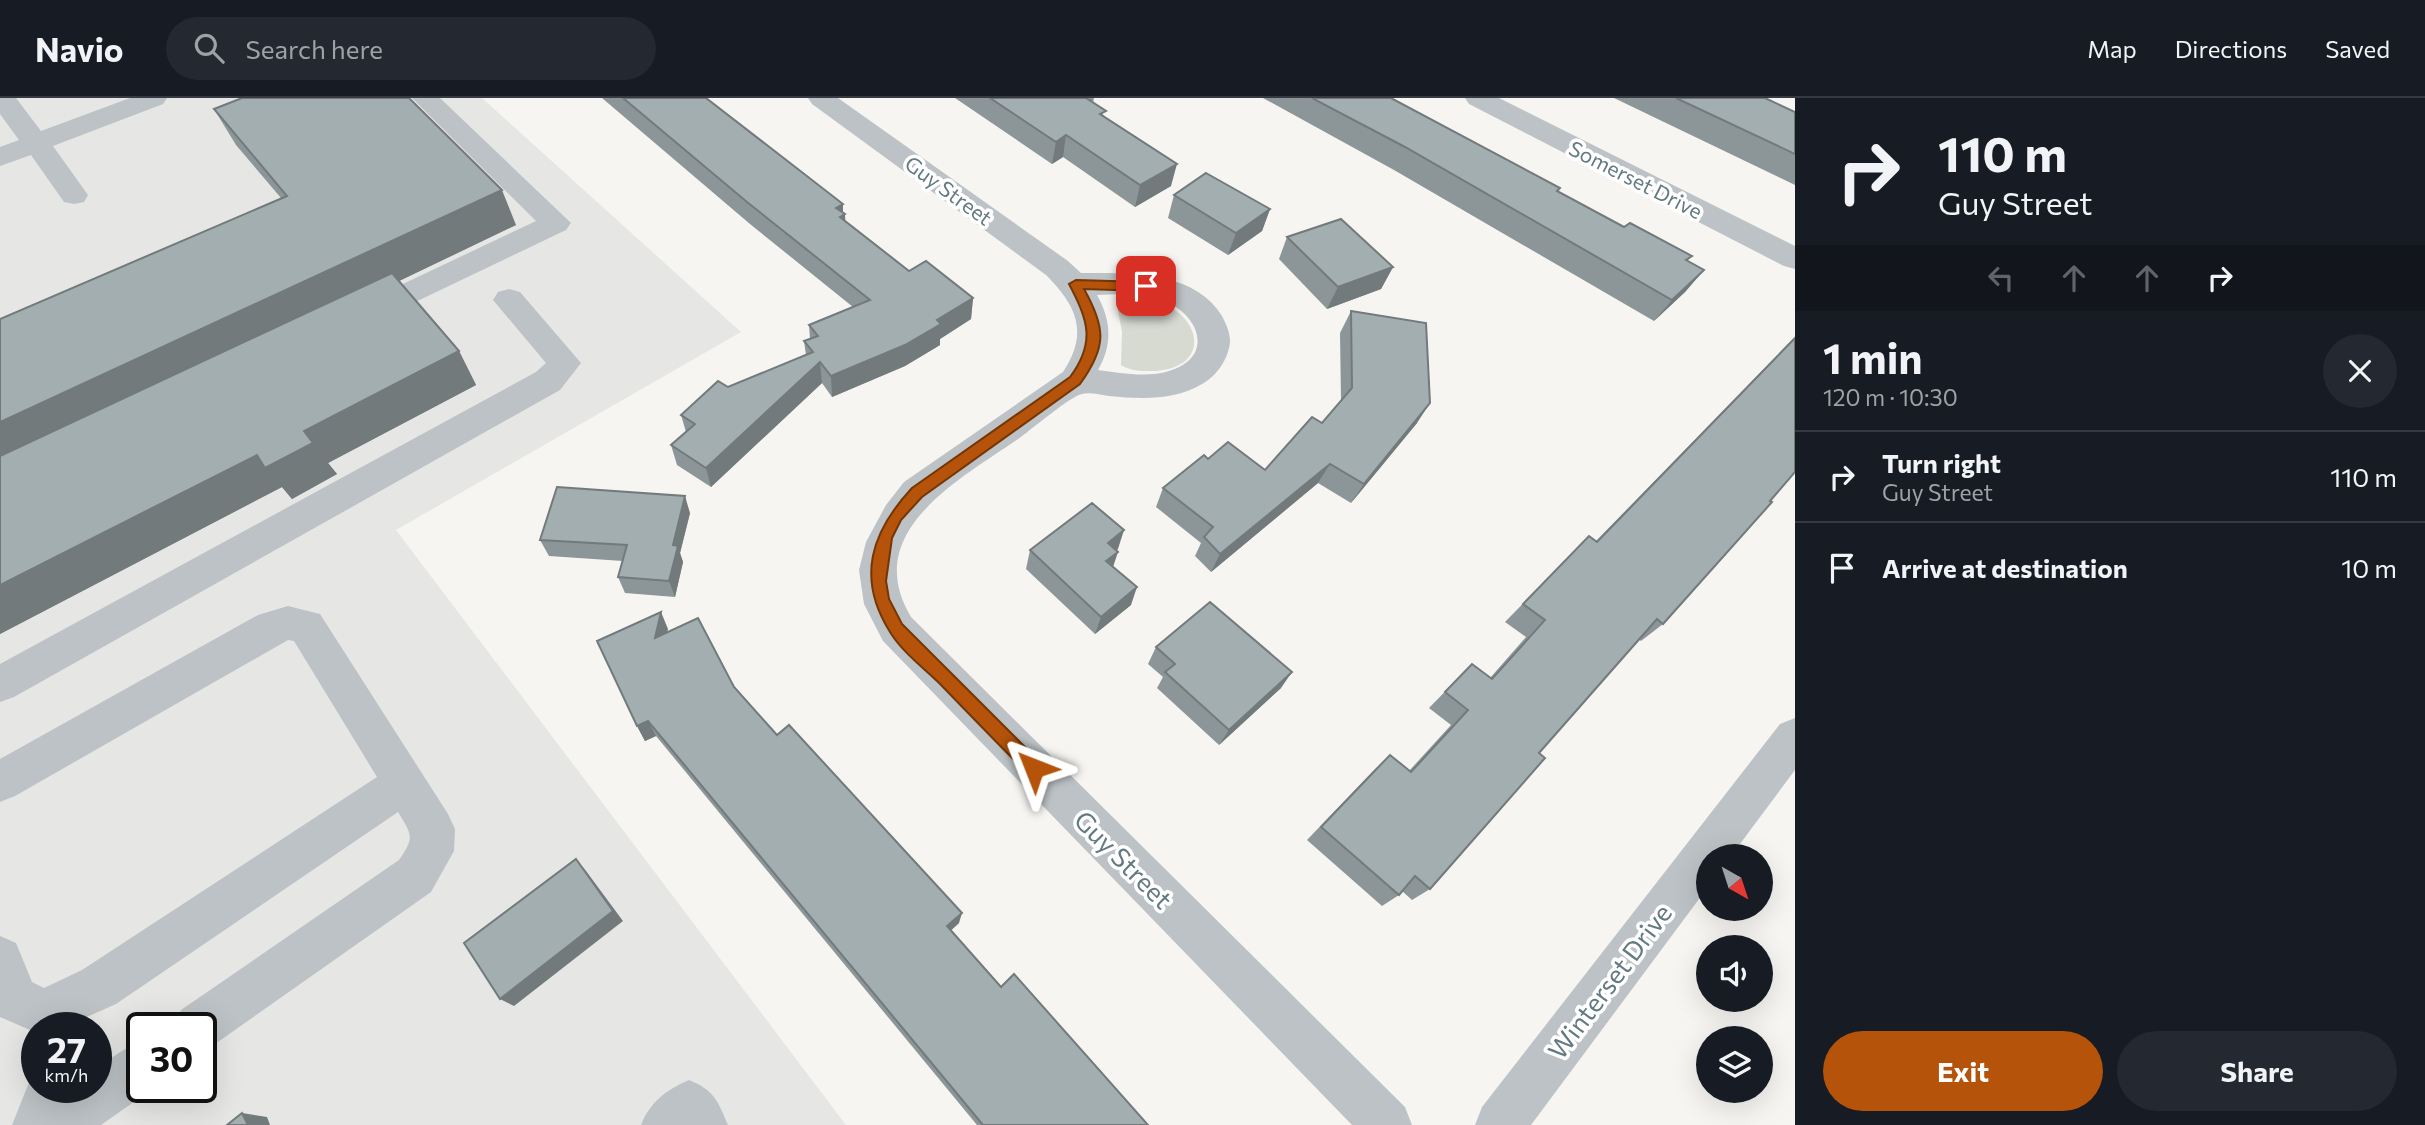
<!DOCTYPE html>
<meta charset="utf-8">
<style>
:root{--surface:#171b24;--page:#242831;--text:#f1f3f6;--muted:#9ea1a6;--line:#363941;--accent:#b45309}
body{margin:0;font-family:Commissioner,sans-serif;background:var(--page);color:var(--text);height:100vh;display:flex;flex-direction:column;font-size:26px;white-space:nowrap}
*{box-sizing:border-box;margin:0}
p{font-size:23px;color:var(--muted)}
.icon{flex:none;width:38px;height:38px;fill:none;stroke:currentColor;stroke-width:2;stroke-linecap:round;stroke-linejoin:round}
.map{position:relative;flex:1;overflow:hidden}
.sheet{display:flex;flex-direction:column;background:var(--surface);width:630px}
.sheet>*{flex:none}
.hud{background:#171b24;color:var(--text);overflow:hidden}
.needle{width:46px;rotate:141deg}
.buttons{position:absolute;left:1696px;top:746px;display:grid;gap:14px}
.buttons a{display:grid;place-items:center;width:77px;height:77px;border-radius:50%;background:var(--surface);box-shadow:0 7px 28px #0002;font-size:35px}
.speed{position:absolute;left:21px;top:914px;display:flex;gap:14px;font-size:35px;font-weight:700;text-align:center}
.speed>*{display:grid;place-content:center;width:91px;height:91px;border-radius:50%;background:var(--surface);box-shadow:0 7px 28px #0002;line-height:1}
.speed small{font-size:18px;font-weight:400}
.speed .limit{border:4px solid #111;border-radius:10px;background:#fff;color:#111}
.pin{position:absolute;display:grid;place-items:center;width:60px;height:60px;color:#fff;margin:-30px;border-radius:14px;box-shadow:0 4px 10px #0006}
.me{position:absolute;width:77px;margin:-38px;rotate:315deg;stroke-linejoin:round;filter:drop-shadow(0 0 5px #0008)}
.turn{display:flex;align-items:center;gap:24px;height:147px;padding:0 28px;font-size:32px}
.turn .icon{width:91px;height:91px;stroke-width:2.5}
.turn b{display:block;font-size:49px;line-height:60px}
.lanes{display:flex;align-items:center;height:66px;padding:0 28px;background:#0003;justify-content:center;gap:35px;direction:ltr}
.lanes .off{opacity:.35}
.round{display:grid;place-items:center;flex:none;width:74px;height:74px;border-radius:37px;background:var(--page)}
.headline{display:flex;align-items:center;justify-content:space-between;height:119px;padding:0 28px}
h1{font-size:42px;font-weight:700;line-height:52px}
.action{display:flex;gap:14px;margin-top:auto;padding:14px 28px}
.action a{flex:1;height:80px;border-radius:42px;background:var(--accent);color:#fff;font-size:28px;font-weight:700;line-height:80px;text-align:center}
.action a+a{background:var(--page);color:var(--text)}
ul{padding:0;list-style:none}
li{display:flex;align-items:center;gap:21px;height:91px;padding:0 28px;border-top:2px solid var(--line)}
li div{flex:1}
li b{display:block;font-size:26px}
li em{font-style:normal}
header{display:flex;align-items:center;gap:42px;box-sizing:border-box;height:98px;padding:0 35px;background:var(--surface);border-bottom:2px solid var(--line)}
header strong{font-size:33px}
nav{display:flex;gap:38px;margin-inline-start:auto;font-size:24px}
.search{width:490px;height:63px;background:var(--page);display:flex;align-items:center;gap:18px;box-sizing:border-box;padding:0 24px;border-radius:38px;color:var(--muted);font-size:26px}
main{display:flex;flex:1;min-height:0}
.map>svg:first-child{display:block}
.built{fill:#e6e7e5;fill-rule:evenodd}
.green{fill:#d6dad1}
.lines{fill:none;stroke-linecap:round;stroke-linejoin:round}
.minor{fill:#bcc2c5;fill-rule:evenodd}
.wall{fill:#8c9698}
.shaded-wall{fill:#727a7c}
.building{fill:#a3aeb1;stroke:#727a7c;stroke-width:2}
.route{fill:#b45309;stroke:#753606;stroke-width:2}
.labels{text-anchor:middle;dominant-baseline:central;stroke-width:7;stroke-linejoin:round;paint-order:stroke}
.far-street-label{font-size:21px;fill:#647a83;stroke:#fff}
.street-label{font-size:26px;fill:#647a83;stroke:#fff}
</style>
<header>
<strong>Navio</strong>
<div class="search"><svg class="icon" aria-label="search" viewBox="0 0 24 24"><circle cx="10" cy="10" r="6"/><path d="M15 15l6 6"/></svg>Search here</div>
<nav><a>Map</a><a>Directions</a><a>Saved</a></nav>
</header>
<main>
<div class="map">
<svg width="1795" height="1027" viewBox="0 0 1795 1027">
<rect width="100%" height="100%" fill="#f6f5f2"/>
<!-- built -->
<path class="built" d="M 0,0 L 482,0 L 741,234 L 396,432 L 846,1027 L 0,1027 ZM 37,929 L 96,929 L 96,989 L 37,989 ZM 142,929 L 201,929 L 201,989 L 142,989 Z"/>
<!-- green -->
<path class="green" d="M 1128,200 C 1201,197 1223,275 1147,273 C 1138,273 1129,272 1121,267 L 1122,234 L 1117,208 L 1118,204 Z"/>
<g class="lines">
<!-- minor -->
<g class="minor">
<path d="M 0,0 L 16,0 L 41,33 L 130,0 L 167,0 L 163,6 L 53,48 L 88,97 L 84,104 L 74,106 L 64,104 L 31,57 L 0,68 L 0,49 L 19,42 L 0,16 Z"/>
<path d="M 412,0 L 440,0 L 571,125 L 566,132 L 361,230 L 350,227 L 345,219 L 350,211 L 536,123 Z"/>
<path d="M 808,0 L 838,0 L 1068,163 L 1081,175 C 1129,175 1194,172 1222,218 C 1226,226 1230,234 1230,243 C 1229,260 1217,278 1202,286 C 1174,303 1140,301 1109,298 C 1101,297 1090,294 1082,296 C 1071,298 1033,330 1021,339 C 963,380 859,432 911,519 L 1405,1009 L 1412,1027 L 1352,1027 L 883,543 L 864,506 L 859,472 L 866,444 L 886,407 L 904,384 L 1063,274 C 1089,235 1077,208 1046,177 L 812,6 ZM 1097,197 C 1117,196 1142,195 1162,202 C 1199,215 1216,259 1169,273 C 1147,280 1120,275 1098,272 C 1113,246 1111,222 1097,197 Z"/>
<path d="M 1465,0 L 1499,0 L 1795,148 L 1795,171 L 1784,168 L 1469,6 Z"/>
<path d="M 509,191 L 520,194 L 581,265 L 560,292 L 14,599 L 0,604 L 0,566 L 536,274 L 546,265 L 493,202 L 498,194 Z"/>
<path d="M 288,508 L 320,516 L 448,716 L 455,731 L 454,753 L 431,794 L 215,946 L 201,952 L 201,929 L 174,929 L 181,912 L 399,762 C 415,739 412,737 398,714 L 116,906 L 64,929 L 37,929 L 37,935 L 0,919 L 0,838 L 16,845 L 32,884 L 44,890 L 82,872 L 377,679 L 294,543 L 288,542 L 15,698 L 0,704 L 0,661 L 258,517 Z"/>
<path d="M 1795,620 L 1795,672 L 1731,758 L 1708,758 L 1708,789 L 1531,1027 L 1475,1027 L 1482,1009 L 1780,626 Z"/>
<path d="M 142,944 L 142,989 L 155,989 L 101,1027 L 12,1027 L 34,972 L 37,970 L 37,989 L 96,989 L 96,970 L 125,951 Z"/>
<path d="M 689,982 C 714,992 718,1003 728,1027 L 641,1027 C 650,1004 666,992 689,982 Z"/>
</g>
</g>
<!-- wall -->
<g class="wall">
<path d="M 602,0 L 706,0 L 843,115 L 845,123 L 909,173 L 973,200 L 971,221 L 940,241 L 940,247 L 905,268 L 832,299 L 822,285 L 711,389 L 677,367 L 671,347 L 686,334 L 681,317 L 728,289 L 806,257 L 804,243 L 810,241 L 809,227 L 853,209 L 750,126 Z"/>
<path d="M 955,0 L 1094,0 L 1093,5 L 1105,19 L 1171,88 L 1135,109 L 1063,59 L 1052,66 Z"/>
<path d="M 1263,0 L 1391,0 L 1558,94 L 1624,129 L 1692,158 L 1687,163 L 1704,172 L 1685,194 L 1654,223 L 1394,72 Z"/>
<path d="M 1614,0 L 1765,0 L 1795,14 L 1795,87 Z"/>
<path d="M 214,11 L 516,127 L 399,183 L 459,253 L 476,287 L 328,365 L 337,376 L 292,401 L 282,389 L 0,536 L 0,221 L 281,100 L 236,47 Z"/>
<path d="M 1174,97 L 1270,111 L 1262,133 L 1228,157 L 1168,120 Z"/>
<path d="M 1287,139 L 1393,169 L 1381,191 L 1327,211 L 1279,161 Z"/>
<path d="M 1351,213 L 1417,325 L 1351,405 L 1318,385 L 1211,474 L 1195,458 L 1201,445 L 1156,409 L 1163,390 L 1265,372 L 1322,325 L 1341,303 L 1340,235 Z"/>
<path d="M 1795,239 L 1795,374 L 1663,526 L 1641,543 L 1639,541 L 1539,655 L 1430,791 L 1412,802 L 1402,793 L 1399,797 L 1382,808 L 1307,742 L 1375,671 L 1390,657 L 1409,673 L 1451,627 L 1429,610 L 1472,566 L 1490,580 L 1526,539 L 1505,524 L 1589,438 L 1596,443 Z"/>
<path d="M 690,415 L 680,455 L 683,464 L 675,499 L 625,495 L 618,479 L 623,463 L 549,458 L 540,442 Z"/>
<path d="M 1118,451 L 1116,452 L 1113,468 L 1131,507 L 1095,536 L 1026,471 L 1030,452 Z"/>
<path d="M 668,531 L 667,534 L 734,589 L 777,637 L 959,825 L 951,832 L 1001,889 L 1148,1027 L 977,1027 L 656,638 L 645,643 L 637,628 Z"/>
<path d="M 1156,549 L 1281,590 L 1219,647 L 1157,590 L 1163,579 L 1148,566 Z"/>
</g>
<!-- shaded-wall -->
<g class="shaded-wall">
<path d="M 1066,37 L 1063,59 L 1052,66 L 1056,44 Z"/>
<path d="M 1177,66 L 1171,88 L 1135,109 L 1140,87 Z"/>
<path d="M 502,92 L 516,127 L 0,374 L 0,324 Z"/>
<path d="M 843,106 L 843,117 L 845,116 L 846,138 L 836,110 Z"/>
<path d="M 1270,111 L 1262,133 L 1228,157 L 1236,135 Z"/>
<path d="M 1393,169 L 1381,191 L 1327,211 L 1338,189 Z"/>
<path d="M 1704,172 L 1685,194 L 1654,223 L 1672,202 Z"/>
<path d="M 973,200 L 971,221 L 940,241 L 940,247 L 905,268 L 832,299 L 831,278 L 937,222 Z"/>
<path d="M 459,253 L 476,287 L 328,365 L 337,376 L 292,401 L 282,389 L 0,536 L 0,487 Z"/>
<path d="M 820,264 L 822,285 L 711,389 L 706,370 Z"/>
<path d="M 1430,305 L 1417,325 L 1351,405 L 1364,386 Z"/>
<path d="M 1330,366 L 1318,385 L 1211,474 L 1220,456 Z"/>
<path d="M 685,398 L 690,415 L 680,455 L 683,464 L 675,499 L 669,483 L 673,447 Z"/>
<path d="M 1124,432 L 1118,451 L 1102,463 L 1108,445 Z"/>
<path d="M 1118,454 L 1112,472 L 1106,463 Z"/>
<path d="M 1137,489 L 1131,507 L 1095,536 L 1101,519 Z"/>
<path d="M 661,514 L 668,531 L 662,557 L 655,540 Z"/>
<path d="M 1292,574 L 1281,590 L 1219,647 L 1229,632 Z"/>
<path d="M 648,623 L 656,638 L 645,643 L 637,628 Z"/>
<path d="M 576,761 L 586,773 L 623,823 L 514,908 L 500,901 Z"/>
<path d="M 962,815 L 959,825 L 945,838 L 947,828 Z"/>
<path d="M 242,1015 L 267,1019 L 270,1027 L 248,1027 Z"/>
</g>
<!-- building -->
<g class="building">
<path d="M 242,0 L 409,0 L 502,92 L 0,324 L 0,221 L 287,98 L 214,11 Z"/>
<path d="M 623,0 L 706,0 L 843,106 L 836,110 L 845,116 L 840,119 L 909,173 L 926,163 L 973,200 L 937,222 L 941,226 L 905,247 L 831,278 L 820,264 L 706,370 L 671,347 L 695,326 L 681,317 L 718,283 L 728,289 L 813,254 L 804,243 L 818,238 L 809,227 L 870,202 L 747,104 Z"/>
<path d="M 990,0 L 1086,0 L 1106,13 L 1100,16 L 1177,66 L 1140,87 L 1066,37 L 1056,44 Z"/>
<path d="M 1312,0 L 1391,0 L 1560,90 L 1557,93 L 1624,129 L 1630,125 L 1692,158 L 1686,162 L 1704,172 L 1672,202 L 1405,49 Z"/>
<path d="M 1676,0 L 1765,0 L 1795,14 L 1795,56 Z"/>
<path d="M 1206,75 L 1270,111 L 1236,135 L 1174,97 Z"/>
<path d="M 1341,121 L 1393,169 L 1338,189 L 1287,139 Z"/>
<path d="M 392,175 L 459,253 L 304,333 L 313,345 L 265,370 L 257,357 L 0,487 L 0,358 Z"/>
<path d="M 1351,213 L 1426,225 L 1430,305 L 1364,386 L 1330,366 L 1220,456 L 1204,439 L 1213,429 L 1163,390 L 1204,357 L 1208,361 L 1228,344 L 1265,372 L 1312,319 L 1322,325 L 1352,290 Z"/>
<path d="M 1795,240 L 1795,374 L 1770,403 L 1772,404 L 1663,526 L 1657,521 L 1539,655 L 1545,660 L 1430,791 L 1415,778 L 1399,797 L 1321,729 L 1390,657 L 1411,674 L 1468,612 L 1445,594 L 1472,566 L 1492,581 L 1545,522 L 1523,506 L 1589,438 L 1597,444 Z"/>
<path d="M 557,389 L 685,398 L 673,447 L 678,448 L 669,483 L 618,479 L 627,447 L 540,442 Z"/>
<path d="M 1092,405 L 1124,432 L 1108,445 L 1118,454 L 1106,463 L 1137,489 L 1101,519 L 1030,452 Z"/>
<path d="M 1210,504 L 1292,574 L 1229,632 L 1165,574 L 1175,566 L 1156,549 Z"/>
<path d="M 661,514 L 655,540 L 698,520 L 734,589 L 777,637 L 789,627 L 962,815 L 947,828 L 1001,889 L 1014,876 L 1148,1027 L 983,1027 L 648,623 L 637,628 L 597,543 Z"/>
<path d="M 576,761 L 613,813 L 500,901 L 464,845 Z"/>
<path d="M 242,1015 L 248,1027 L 227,1027 Z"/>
</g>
<!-- route -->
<path class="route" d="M 1076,182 L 1146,184 L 1152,188 L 1146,193 L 1084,191 C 1106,230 1107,249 1080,286 L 922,399 L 901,422 L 892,440 L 886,483 L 889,501 L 902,526 L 1040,664 L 1043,670 L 1040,676 L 1034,678 L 1028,676 C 999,647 970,617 942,588 C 925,571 902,554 890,534 C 856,480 871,434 912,390 L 1070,279 C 1096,244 1088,222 1069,186 Z"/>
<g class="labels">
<!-- far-street labels -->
<g class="far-street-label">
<text transform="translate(1636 81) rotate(27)">Somerset Drive</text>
<text transform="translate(949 92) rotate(36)">Guy Street</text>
</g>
<!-- street labels -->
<g class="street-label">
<text transform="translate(1124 761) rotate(45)">Guy Street</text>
<text transform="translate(1609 883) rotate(-53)">Winterset Drive</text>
</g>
</g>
</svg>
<div class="buttons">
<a><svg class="needle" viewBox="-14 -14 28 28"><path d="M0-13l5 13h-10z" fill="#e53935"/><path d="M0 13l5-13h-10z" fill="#9ea1a6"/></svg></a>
<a><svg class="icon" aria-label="sound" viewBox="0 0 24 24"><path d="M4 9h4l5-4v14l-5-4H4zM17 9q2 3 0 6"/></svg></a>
<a><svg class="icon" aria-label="layers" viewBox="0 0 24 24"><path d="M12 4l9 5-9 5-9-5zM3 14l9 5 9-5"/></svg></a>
</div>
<div class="speed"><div>27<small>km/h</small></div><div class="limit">30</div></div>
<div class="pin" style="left:1146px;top:188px;background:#d93025"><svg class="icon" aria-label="arrive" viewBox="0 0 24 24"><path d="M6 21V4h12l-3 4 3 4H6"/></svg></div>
<svg class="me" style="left:1034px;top:670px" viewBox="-20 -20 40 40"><path d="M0-17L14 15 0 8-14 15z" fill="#b45309" stroke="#fff" stroke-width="4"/></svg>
</div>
<section class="sheet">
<div class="hud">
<div class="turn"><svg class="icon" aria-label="right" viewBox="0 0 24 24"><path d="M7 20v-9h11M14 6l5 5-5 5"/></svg><div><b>110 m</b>Guy Street</div></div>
<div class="lanes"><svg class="icon off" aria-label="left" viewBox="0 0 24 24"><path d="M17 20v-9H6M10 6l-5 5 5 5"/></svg><svg class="icon off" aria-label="ahead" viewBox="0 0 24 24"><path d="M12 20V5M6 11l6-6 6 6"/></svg><svg class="icon off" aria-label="ahead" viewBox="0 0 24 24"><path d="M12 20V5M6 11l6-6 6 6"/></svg><svg class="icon" aria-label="right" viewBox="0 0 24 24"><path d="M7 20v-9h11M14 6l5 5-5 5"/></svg></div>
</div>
<div class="headline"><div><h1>1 min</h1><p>120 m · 10:30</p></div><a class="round"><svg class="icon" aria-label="close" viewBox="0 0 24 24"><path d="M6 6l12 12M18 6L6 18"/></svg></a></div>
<ul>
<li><svg class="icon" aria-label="right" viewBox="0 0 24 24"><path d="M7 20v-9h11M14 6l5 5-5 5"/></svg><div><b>Turn right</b><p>Guy Street</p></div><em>110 m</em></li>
<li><svg class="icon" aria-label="arrive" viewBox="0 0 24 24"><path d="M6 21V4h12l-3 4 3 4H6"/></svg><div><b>Arrive at destination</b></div><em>10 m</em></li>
</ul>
<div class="action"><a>Exit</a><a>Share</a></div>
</section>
</main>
